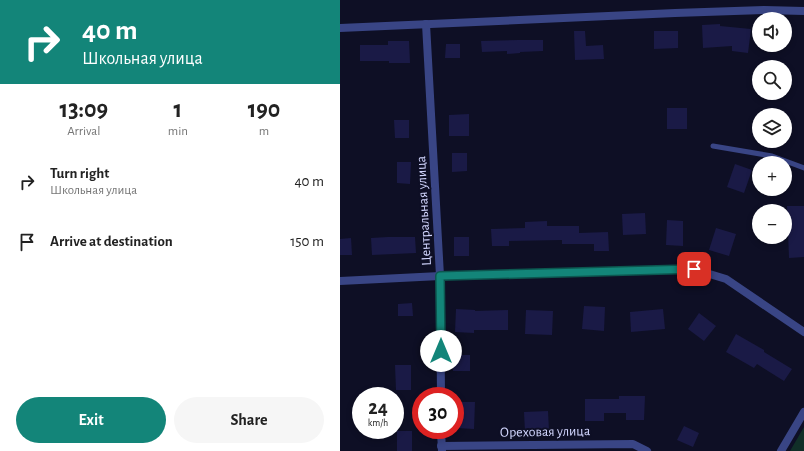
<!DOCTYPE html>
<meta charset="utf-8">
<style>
:root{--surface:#fff;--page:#f6f6f6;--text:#222;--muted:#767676;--accent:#138579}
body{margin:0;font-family:"Alegreya Sans",sans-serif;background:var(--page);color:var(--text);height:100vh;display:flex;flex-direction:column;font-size:15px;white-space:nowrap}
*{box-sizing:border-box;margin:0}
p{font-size:13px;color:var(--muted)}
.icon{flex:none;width:22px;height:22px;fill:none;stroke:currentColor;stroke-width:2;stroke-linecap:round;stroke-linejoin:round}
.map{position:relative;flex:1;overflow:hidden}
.sheet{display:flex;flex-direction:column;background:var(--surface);width:340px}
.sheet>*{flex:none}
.top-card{background:#138579;color:#fff;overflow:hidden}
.tools{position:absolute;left:412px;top:12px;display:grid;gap:8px}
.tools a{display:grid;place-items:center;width:40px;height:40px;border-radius:50%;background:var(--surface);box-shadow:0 2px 6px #0003;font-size:20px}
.speed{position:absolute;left:12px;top:387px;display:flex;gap:8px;font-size:20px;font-weight:700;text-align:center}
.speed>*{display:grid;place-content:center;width:52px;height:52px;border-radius:50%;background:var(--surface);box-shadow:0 2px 6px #0003;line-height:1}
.speed small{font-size:10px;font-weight:400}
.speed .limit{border:6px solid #d22;background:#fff;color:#111}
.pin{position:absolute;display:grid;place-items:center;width:34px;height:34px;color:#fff;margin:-17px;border-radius:8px;box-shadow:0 2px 6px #0006}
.me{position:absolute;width:44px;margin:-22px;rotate:0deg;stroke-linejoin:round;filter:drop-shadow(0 0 3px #0008)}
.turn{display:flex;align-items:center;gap:14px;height:84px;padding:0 16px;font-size:18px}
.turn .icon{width:52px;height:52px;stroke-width:2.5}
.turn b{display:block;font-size:28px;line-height:34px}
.eta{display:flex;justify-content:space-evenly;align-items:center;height:68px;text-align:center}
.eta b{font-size:24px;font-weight:600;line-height:28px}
.action{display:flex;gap:8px;margin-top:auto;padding:8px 16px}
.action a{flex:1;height:46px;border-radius:24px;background:var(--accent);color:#fff;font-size:16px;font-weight:600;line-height:46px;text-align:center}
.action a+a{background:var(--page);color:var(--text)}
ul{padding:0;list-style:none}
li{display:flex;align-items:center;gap:12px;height:60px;padding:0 16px}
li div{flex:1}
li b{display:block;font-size:15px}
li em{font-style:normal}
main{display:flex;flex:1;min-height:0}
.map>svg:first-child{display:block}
.green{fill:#112f28}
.building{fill:#1a1a46}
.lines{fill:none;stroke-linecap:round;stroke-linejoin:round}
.service{stroke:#394585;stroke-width:5}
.minor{stroke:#394585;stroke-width:8}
.route-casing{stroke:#0c564f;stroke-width:10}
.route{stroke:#138579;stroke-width:7}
.labels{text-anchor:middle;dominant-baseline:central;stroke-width:4;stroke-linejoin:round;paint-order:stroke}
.street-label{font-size:14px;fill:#d3d7ff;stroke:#0e0f25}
</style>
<main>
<section class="sheet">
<div class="top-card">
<div class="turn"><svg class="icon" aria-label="right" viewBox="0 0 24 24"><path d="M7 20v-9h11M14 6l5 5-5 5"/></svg><div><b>40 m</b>Школьная улица</div></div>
</div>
<div class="eta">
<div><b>13:09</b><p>Arrival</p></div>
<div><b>1</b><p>min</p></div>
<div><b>190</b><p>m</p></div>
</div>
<ul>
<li><svg class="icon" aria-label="right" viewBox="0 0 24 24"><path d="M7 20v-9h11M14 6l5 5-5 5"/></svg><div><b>Turn right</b><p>Школьная улица</p></div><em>40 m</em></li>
<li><svg class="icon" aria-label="arrive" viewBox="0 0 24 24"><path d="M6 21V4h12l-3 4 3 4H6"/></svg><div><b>Arrive at destination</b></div><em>150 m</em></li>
</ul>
<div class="action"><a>Exit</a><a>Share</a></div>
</section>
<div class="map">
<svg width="464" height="451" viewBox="0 0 464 451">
<rect width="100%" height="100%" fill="#0e0f25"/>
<!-- green -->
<path class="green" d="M 464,427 L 464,451 L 450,451 Z"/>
<!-- building -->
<g class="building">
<path d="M 380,24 L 380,26 L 411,29 L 408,53 L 392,51 L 392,46 L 363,48 L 362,25 Z"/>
<path d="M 234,31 L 245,31 L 246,46 L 263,45 L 264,59 L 235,60 Z"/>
<path d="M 314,31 L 338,31 L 338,48 L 314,49 Z"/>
<path d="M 179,40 L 203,40 L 203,51 L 180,52 L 180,53 L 167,54 L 167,51 L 142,52 L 141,41 Z"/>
<path d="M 48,41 L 69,41 L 70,63 L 49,63 L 49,61 L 20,61 L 20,45 L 48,45 Z"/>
<path d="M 106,44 L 120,44 L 120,58 L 105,58 Z"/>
<rect x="327" y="108" width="20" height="21"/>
<path d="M 129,114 L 129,136 L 109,136 L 109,115 Z"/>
<path d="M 54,120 L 69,120 L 69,138 L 55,138 Z"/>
<path d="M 112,153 L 127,153 L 127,171 L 112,172 Z"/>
<path d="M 57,162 L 71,162 L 70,184 L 57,183 Z"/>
<path d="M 395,164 L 412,170 L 404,193 L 387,187 Z"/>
<path d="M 447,206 L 464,206 L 464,257 L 449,258 Z"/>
<path d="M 305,213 L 306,234 L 283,235 L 282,214 Z"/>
<path d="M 327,220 L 343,221 L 343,246 L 326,245 Z"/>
<path d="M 207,221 L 207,226 L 239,226 L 239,233 L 268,232 L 269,251 L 254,251 L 254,244 L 222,244 L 222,240 L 169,241 L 169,246 L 152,246 L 151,229 L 185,228 L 185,222 Z"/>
<path d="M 376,228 L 396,234 L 389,256 L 369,250 Z"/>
<path d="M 48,237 L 75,237 L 76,253 L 32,255 L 31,238 Z"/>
<rect x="114" y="237" width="15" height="19"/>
<path d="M 11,238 L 12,255 L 0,255 L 0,239 Z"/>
<path d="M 72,303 L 73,316 L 58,316 L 58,304 Z"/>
<path d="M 244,306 L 265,307 L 264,331 L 242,329 Z"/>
<path d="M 116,309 L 135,310 L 135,311 L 168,310 L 168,330 L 134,330 L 134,333 L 115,332 Z"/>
<path d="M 323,309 L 325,329 L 291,332 L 290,312 Z"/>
<path d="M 186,310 L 213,311 L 212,335 L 185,334 Z"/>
<path d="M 359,313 L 376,326 L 364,341 L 348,329 Z"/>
<path d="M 396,334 L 424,350 L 424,352 L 452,369 L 444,381 L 417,364 L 414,368 L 386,352 Z"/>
<path d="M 114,355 L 130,355 L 130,371 L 113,371 Z"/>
<path d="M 55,365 L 71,365 L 71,390 L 56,390 Z"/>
<path d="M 279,396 L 305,396 L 304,420 L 286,420 L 286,413 L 264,413 L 264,421 L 245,421 L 245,399 L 279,399 Z"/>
<path d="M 117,402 L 135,402 L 134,429 L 117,428 Z"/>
<path d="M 208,411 L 209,431 L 185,432 L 184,412 Z"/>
<path d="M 344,426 L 359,433 L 353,447 L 337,440 Z"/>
<rect x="57" y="431" width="15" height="20"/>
</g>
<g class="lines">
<!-- service -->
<path class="service" d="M 373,146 L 432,156 L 464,168"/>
<!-- minor -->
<g class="minor">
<path d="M 86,24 L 100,276 L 101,396"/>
<path d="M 0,28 L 335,13 L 424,10 L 464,11"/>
<path d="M 0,281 L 100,276 L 353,269 L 386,279 L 464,332"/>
<path d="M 101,430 L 102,451"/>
<path d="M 101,446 L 293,444 L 307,451"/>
<path d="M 441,451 L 464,412"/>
</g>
</g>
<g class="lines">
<!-- route casing -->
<g class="route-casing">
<path id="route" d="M 101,351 L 100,276 L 354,269"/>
</g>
<!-- route -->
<use href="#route" class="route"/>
</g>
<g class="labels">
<!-- street labels -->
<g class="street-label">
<text transform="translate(84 211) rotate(-93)">Центральная улица</text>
<text transform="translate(205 432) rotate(-1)">Ореховая улица</text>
</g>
</g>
</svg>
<div class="tools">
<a><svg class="icon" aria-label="sound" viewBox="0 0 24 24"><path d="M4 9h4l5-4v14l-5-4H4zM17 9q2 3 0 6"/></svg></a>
<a><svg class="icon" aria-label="search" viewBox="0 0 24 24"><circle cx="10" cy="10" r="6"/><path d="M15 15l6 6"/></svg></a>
<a><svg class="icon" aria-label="layers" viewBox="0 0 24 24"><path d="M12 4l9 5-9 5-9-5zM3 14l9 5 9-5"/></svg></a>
<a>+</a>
<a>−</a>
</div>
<div class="speed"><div>24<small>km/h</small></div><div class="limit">30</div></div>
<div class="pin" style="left:354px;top:269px;background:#d93025"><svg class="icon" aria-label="arrive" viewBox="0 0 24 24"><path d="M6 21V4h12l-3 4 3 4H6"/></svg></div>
<svg class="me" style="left:101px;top:351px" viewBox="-20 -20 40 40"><circle r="19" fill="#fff"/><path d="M0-13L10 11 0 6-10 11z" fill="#138579"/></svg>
</div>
</main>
